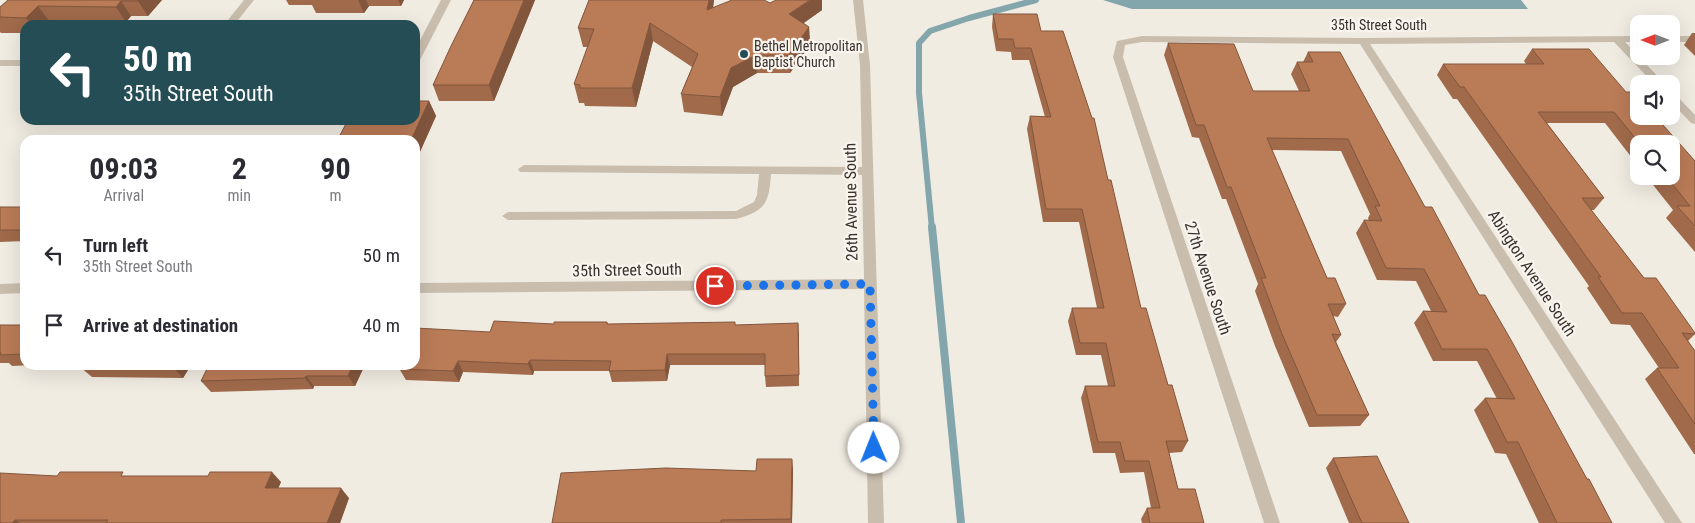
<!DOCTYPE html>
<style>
:root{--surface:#fff;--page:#f2f2f3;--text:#2b2b33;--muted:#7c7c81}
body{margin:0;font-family:"Roboto Condensed",sans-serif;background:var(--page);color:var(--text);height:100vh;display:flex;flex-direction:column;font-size:19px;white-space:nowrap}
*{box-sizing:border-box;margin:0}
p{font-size:16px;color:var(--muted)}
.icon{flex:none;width:28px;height:28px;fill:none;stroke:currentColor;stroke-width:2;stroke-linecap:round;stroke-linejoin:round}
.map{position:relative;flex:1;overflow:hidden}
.panel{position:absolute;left:20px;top:135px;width:400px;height:235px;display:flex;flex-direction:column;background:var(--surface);border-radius:15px;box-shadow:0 5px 20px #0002}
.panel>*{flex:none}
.banner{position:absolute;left:20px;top:20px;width:400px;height:105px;border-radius:15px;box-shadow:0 5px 20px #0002;background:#254d56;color:#fff;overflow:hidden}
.needle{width:32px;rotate:270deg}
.controls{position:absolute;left:1630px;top:15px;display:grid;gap:10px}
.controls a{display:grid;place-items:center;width:50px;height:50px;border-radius:10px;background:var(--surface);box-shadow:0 5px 20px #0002;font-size:25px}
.pin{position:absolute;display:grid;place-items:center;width:42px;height:42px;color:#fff;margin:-21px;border:2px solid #fff;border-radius:50%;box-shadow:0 1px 5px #0007}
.me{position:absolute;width:55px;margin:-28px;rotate:359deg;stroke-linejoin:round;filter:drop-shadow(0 0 4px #0008)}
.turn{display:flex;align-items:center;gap:18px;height:105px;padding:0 20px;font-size:22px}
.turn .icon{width:65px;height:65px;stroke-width:2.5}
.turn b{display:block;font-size:35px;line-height:42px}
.eta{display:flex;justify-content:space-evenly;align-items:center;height:85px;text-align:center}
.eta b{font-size:30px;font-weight:700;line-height:35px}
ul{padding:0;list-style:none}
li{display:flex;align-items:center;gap:15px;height:70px;padding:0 20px}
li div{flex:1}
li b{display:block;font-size:19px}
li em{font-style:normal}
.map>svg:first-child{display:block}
.water{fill:#83a5ac}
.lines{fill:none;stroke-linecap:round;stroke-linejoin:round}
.stream-far1{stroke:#83a5ac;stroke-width:6}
.stream{stroke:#83a5ac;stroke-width:8}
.minor{fill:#c9beae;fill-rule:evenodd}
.wall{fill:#a06a4b}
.shaded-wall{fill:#82563d}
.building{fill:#ba7b57;stroke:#82563d}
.route{stroke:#1a73e8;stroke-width:9;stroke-dasharray:0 16.2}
.poi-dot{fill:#254d56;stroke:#f9f5ee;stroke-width:2}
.labels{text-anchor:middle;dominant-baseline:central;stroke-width:4.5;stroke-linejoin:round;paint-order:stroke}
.far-street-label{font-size:14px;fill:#38312c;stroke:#f9f5ee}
.far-poi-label{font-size:14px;fill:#38312c;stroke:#f9f5ee;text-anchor:start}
.street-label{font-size:16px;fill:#38312c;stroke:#f9f5ee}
</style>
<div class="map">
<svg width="1695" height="523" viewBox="0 0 1695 523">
<rect width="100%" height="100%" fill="#f1ece2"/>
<!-- water -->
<path class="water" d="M 1103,0 L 1521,0 L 1528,9 L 1132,9 Z"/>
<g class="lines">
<!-- stream-far1 -->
<path class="stream-far1" d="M 932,229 L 919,93 L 919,43 L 930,31 L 969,18 L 1036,0"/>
<!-- stream -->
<path class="stream" d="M 932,227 L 961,523"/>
<!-- minor -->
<g class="minor">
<path d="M 244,0 L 254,0 L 234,25 L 224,25 Z"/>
<path d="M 441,0 L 451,0 L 420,60 L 415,63 L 415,50 Z"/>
<path d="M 853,0 L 863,0 L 870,65 L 884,523 L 868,523 L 864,289 L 415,293 L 415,283 L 864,279 L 862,175 L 771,174 C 769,204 765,211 736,219 L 508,220 L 502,216 L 508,212 L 736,211 L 754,202 L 757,195 L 759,174 L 520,172 L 518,169 L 524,165 L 862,167 L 860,65 Z"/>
<path d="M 1142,36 L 1363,38 L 1639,36 L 1639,42 L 1625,42 L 1665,84 L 1654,84 L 1614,42 L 1370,44 L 1682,523 L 1665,523 L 1360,44 L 1142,42 L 1125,45 L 1123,57 L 1280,523 L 1264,523 L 1113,57 L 1117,41 Z"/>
<rect x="1671" y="36" width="24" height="6"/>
<rect x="0" y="60" width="25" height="6"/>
<path d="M 1671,93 L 1675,94 L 1695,115 L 1695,124 L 1691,123 L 1671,102 Z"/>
<path d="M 25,283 L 25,293 L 0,294 L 0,284 Z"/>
</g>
</g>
<!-- wall -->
<g class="wall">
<path d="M 8,0 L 162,0 L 148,16 L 131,16 L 126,22 L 50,22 L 46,25 L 25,25 L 25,33 L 1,33 L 0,32 L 0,7 Z"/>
<path d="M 286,0 L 404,0 L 401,6 L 369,6 L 364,13 L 316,13 L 312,5 L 289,5 Z"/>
<path d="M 474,0 L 535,0 L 494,101 L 439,101 L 433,85 Z"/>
<path d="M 589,0 L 714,0 L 713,8 L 770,3 L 822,10 L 803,23 L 809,27 L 810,45 L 790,73 L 757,73 L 733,87 L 722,116 L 684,112 L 681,94 L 692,67 L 653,41 L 636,107 L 585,106 L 584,103 L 579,103 L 574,84 L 588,47 L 583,47 L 578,28 Z"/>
<path d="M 993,14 L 1041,31 L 1108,180 L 1141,308 L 1188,441 L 1182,452 L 1169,453 L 1178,489 L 1204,523 L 1142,523 L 1141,519 L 1147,508 L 1151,508 L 1144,472 L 1120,473 L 1115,453 L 1093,453 L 1081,398 L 1085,386 L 1108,386 L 1101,355 L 1076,355 L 1068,321 L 1072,308 L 1097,308 L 1079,222 L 1043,222 L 1027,129 L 1030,116 L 1045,117 L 1029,60 L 1012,60 L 1011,52 L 996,51 L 992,27 Z"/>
<path d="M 1692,33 L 1695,33 L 1695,56 L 1684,45 Z"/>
<path d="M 1168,43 L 1253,91 L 1299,91 L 1291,74 L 1297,62 L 1303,62 L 1308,52 L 1425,207 L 1479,295 L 1587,479 L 1612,523 L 1539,523 L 1506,454 L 1495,453 L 1474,410 L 1485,398 L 1497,399 L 1477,361 L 1433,361 L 1414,323 L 1423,311 L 1431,311 L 1416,281 L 1377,280 L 1356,233 L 1364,220 L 1369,221 L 1368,218 L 1370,214 L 1341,151 L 1272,150 L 1327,278 L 1346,304 L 1338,317 L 1333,316 L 1341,335 L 1336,342 L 1369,415 L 1360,426 L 1309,427 L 1275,346 L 1255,291 L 1258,284 L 1226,199 L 1222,199 L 1199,138 L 1192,137 L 1164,55 Z"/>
<path d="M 1532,49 L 1626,92 L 1695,161 L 1695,252 L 1666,218 L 1673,210 L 1646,176 L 1671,176 L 1671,144 L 1639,144 L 1639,167 L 1605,123 L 1547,123 L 1604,198 L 1594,210 L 1591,210 L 1644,278 L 1695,333 L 1695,334 L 1688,341 L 1695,351 L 1695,454 L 1694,454 L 1645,379 L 1657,368 L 1659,368 L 1630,325 L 1611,324 L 1587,288 L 1589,286 L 1457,99 L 1453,99 L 1437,75 L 1443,64 L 1526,64 L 1524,61 Z"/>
<path d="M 429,101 L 436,116 L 419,154 L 415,154 L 415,140 L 338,140 L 338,139 Z"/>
<path d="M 0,207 L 25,207 L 25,241 L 0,242 Z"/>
<path d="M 607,322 L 608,324 L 736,325 L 799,334 L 799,386 L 766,387 L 765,376 L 765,365 L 670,365 L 667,381 L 612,382 L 609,371 L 534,371 L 533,375 L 463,372 L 459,382 L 406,380 L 400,370 L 363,369 L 355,386 L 314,386 L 313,389 L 211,392 L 201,381 L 209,365 L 415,365 L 490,332 L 554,324 Z"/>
<path d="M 0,325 L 25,325 L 25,365 L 32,365 L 12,366 L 9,363 L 0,363 Z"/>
<path d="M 82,365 L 191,365 L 183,378 L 92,377 L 80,367 Z"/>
<path d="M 1333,458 L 1409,523 L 1349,523 L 1326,468 Z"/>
<path d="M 793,469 L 792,523 L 552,523 L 756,471 Z"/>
<path d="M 57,476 L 127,476 L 281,482 L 278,488 L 349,498 L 340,523 L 0,523 Z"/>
</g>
<!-- shaded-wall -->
<g class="shaded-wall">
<path d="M 139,0 L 162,0 L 148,16 L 138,1 Z"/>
<path d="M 358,0 L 366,0 L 369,6 L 364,13 Z"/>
<path d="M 398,0 L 404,0 L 401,6 Z"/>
<path d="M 524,0 L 535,0 L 494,101 L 489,85 Z"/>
<path d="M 709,0 L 714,0 L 710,29 L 707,10 Z"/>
<path d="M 810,0 L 822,0 L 822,10 L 790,33 L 789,14 Z"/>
<path d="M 121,1 L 131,16 L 126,22 L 116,7 Z"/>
<path d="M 38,6 L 50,22 L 46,25 L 31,25 L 26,18 Z"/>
<path d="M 650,23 L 653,41 L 636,107 L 632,88 Z"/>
<path d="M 809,27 L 810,45 L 790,73 L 789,55 Z"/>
<path d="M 756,55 L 757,73 L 733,87 L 722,116 L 720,97 L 731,68 Z"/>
<path d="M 429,101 L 436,116 L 419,154 L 415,145 L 415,140 L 413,140 L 412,138 Z"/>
<path d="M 798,323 L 799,334 L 799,386 L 799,375 Z"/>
<path d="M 667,354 L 670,365 L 667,381 L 665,370 Z"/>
<path d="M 530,360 L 534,371 L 533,375 L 528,364 Z"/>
<path d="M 458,361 L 463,372 L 459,382 L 453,371 Z"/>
<path d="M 175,365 L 191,365 L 183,378 L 173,367 Z"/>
<path d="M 353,365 L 360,365 L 363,369 L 355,386 L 348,376 Z"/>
<path d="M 306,376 L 314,386 L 313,389 L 305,378 Z"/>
<path d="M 792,459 L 793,469 L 792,523 L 791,523 Z"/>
<path d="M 272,472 L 281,482 L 274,498 L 265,488 Z"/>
<path d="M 341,488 L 349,498 L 340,523 L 327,523 Z"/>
<path d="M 15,520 L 20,523 L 12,523 Z"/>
</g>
<!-- building -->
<g class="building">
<path d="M 8,0 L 139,0 L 138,1 L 121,1 L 116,7 L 38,6 L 26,18 L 0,17 L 0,7 Z"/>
<path d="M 474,0 L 524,0 L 489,85 L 433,85 L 451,46 Z"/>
<path d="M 589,0 L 709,0 L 707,10 L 732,0 L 764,0 L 770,3 L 776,0 L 810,0 L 789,14 L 809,27 L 789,55 L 756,55 L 731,68 L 720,97 L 681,94 L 698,54 L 650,23 L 632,88 L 580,88 L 580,85 L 574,84 L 594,29 L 578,28 Z"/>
<path d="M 993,14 L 1037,14 L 1041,31 L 1063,31 L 1092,118 L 1094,118 L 1108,180 L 1111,180 L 1141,308 L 1146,308 L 1168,385 L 1172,385 L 1188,441 L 1166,441 L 1178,489 L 1195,489 L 1204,523 L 1150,523 L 1147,508 L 1160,508 L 1149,461 L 1125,461 L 1120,442 L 1098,442 L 1085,386 L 1115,386 L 1106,343 L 1080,343 L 1072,308 L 1104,308 L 1082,209 L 1046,209 L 1030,116 L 1051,117 L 1031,48 L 1015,48 L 1013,39 L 998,39 Z"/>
<path d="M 1168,43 L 1234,44 L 1253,91 L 1310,91 L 1297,62 L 1313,62 L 1308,52 L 1340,52 L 1425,207 L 1432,207 L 1479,295 L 1485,295 L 1511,340 L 1587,479 L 1589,479 L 1612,523 L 1557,523 L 1518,442 L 1507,442 L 1485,398 L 1515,399 L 1487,349 L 1442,349 L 1423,311 L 1447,312 L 1424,269 L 1386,268 L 1364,220 L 1382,221 L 1375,206 L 1380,206 L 1348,139 L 1267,138 L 1327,278 L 1335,278 L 1346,304 L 1328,304 L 1341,335 L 1332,334 L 1369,415 L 1317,415 L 1282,334 L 1261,278 L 1266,278 L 1231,187 L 1227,187 L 1204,125 L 1196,125 Z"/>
<path d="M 1532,49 L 1589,49 L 1626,92 L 1634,92 L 1639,98 L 1639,116 L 1655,116 L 1695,161 L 1695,226 L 1677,206 L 1690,206 L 1666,176 L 1671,176 L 1671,144 L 1640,144 L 1614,112 L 1538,112 L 1604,198 L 1582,198 L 1644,278 L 1656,278 L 1695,333 L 1695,334 L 1682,333 L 1695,351 L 1695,424 L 1657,368 L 1679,368 L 1642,313 L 1622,313 L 1598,277 L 1601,277 L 1464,87 L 1460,87 L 1443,64 L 1544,64 Z"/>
<path d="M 415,101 L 429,101 L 412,138 L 338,139 L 348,120 L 415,120 Z"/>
<rect x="0" y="207" width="25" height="23"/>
<path d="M 494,321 L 554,324 L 554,322 L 607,322 L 607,324 L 735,322 L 735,325 L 798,323 L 799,375 L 765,376 L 765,354 L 667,354 L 665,370 L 609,371 L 611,361 L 530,360 L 528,364 L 458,361 L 453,371 L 400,369 L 402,365 L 415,365 L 415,328 L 490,332 Z"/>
<path d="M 0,325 L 25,325 L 25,354 L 0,355 L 1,353 L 0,353 Z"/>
<path d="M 82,365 L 175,365 L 173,367 L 80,367 Z"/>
<path d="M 209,365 L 353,365 L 348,376 L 306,376 L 305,378 L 201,381 Z"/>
<path d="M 1377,456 L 1409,523 L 1362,523 L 1333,458 Z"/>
<path d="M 757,459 L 792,459 L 791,519 L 721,520 L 721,523 L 552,523 L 561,473 L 666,468 L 756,471 Z"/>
<path d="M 60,472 L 123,472 L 121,476 L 208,476 L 210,472 L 272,472 L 265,488 L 341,488 L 327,523 L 106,523 L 108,520 L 15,520 L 12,523 L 0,523 L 0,473 L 57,476 Z"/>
</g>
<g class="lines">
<!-- route -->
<path class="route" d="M 715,286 L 870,284 L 874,448"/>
</g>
<!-- markers -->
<circle class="poi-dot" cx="744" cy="54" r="5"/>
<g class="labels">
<!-- far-street labels -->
<g class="far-street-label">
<text x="1379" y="25">35th Street South</text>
</g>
<!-- far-poi labels -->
<g class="far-poi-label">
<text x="754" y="46">Bethel Metropolitan<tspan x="754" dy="16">Baptist Church</tspan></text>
</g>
<!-- street labels -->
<g class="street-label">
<text transform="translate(851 202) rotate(-91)">26th Avenue South</text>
<text transform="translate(627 270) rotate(-1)">35th Street South</text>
<text transform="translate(1532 273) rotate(57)">Abington Avenue South</text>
<text transform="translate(1208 278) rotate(72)">27th Avenue South</text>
</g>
</g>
</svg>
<div class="controls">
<a><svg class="needle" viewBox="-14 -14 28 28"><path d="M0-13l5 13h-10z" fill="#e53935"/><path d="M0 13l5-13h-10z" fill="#7c7c81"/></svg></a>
<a><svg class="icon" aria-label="sound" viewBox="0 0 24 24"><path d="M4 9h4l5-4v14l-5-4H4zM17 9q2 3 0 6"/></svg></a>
<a><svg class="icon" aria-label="search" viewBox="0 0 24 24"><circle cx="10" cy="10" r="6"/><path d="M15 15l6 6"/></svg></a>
</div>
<div class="pin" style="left:715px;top:286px;background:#d93025"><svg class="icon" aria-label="arrive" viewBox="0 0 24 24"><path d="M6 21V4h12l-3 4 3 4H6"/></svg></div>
<svg class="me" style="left:874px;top:448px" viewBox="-20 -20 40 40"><circle r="19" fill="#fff"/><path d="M0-13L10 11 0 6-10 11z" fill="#1a73e8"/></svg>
<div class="banner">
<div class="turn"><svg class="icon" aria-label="left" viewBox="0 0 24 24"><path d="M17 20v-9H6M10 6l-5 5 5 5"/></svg><div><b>50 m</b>35th Street South</div></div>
</div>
<section class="panel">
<div class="eta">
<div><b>09:03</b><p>Arrival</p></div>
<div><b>2</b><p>min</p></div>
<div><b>90</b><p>m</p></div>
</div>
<ul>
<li><svg class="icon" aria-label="left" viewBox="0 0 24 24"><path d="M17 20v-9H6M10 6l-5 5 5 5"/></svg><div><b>Turn left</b><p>35th Street South</p></div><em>50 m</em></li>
<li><svg class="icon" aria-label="arrive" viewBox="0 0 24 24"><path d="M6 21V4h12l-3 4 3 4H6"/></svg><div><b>Arrive at destination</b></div><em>40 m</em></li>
</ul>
</section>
</div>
